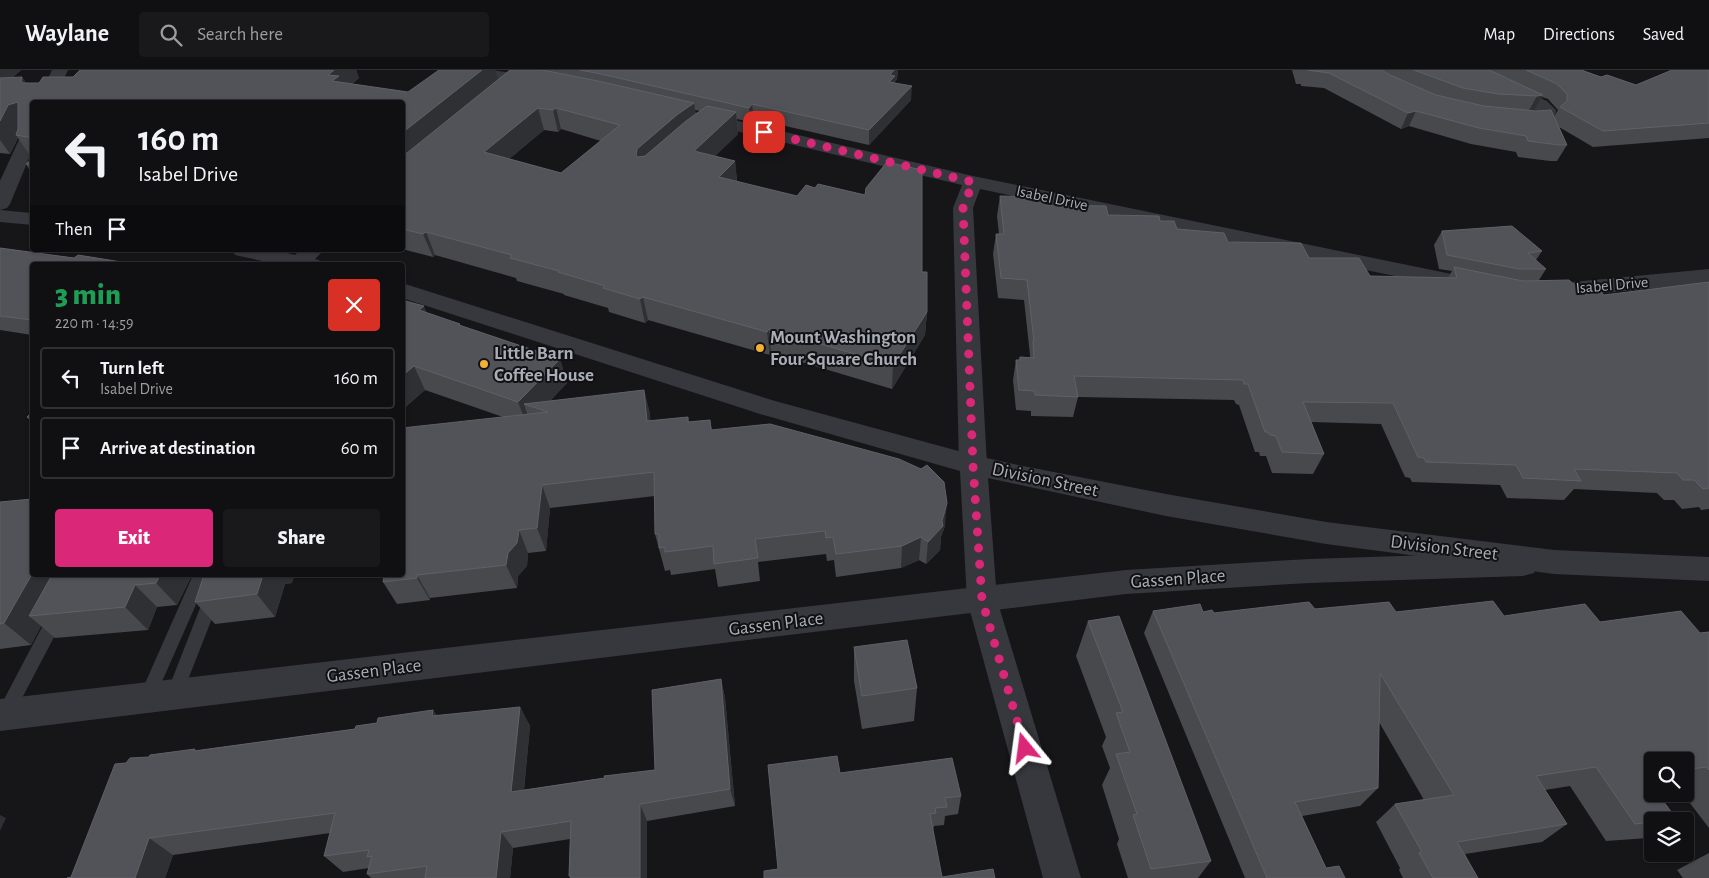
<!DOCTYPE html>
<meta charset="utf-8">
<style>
:root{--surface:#101012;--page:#19191b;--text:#f1f3f6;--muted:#9c9d9f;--line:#303032;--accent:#db2777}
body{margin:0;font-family:"Alegreya Sans",sans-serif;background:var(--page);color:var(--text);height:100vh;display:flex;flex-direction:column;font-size:19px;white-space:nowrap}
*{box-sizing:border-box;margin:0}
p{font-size:16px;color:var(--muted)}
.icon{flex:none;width:28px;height:28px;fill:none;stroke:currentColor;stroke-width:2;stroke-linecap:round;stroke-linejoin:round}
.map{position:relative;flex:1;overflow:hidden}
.details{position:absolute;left:30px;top:192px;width:375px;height:315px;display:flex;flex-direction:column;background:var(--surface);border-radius:5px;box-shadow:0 1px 4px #0004,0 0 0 1px var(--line)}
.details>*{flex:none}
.hud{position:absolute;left:30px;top:30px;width:375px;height:152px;border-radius:5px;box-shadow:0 1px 4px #0004,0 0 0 1px var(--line);background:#101012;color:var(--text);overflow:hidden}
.controls{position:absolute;left:1644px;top:682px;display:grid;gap:10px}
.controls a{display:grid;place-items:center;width:50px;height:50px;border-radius:5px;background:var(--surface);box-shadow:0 1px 4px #0004,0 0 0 1px var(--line);font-size:25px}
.pin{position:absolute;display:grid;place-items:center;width:42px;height:42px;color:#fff;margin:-21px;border-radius:10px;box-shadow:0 2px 8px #0006}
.me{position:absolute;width:55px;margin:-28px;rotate:344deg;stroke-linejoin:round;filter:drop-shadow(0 0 4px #0008)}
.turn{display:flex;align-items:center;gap:18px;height:105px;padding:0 25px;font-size:22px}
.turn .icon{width:65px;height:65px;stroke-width:2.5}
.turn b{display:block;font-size:35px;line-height:42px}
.then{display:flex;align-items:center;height:48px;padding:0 25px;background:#0003;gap:10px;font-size:19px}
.round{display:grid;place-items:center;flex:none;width:52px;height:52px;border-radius:5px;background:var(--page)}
.head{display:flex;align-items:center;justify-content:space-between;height:85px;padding:0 25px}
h1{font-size:30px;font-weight:800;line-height:38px;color:#1e9e55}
.button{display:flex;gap:10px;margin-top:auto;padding:10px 25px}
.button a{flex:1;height:58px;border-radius:5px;background:var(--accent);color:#fff;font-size:20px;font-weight:800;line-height:58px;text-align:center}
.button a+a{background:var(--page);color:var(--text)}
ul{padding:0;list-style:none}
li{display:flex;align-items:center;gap:15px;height:62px;margin:0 10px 8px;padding:0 15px;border:2px solid var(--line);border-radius:5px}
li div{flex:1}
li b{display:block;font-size:19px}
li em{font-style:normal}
header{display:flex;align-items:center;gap:30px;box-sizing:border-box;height:70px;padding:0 25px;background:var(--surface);border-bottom:1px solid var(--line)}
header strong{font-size:24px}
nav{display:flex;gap:28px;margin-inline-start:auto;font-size:18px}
.search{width:350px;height:45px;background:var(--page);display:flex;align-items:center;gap:12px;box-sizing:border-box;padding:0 18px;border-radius:5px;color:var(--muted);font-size:19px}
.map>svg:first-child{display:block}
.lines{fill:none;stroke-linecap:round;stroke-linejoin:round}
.service{fill:#37383d;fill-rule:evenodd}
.minor{fill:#37383d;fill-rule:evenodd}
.tertiary{fill:#37383d;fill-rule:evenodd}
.wall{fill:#47494d;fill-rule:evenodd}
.shaded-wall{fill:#2f3033}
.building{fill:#525359;stroke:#5f6168;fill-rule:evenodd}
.route{stroke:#db2777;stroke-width:9;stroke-dasharray:0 16.2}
.poi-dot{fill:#f2b134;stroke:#111113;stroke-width:2}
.labels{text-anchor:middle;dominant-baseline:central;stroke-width:4;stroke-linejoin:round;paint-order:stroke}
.far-street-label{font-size:16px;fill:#a8adb8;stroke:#111113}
.poi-label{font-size:19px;font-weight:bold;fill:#a8adb8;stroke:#111113;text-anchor:start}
.street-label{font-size:19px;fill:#a8adb8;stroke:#111113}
</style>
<header>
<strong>Waylane</strong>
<div class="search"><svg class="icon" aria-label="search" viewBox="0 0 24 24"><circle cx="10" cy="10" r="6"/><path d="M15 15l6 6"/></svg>Search here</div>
<nav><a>Map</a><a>Directions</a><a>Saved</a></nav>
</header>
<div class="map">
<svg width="1709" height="808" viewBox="0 0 1709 808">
<rect width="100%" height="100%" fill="#161618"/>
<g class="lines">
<!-- service -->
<g class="service">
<path d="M 193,505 L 209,505 L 153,632 L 147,635 L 141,632 L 139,627 Z"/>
<path d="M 213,505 L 229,505 L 182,625 L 180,630 L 174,633 L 168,630 L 166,625 Z"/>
<path d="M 57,538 L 63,540 L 65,545 L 63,550 L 11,649 L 5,652 L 0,650 L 0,637 L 51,540 Z"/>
</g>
<!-- minor -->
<g class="minor">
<path d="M 52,0 L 68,0 L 53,32 L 37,32 Z"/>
<path d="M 451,0 L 492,0 L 538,7 L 544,8 L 547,12 L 544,16 L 538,17 L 459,5 L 453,4 Z"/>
<path d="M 1460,0 L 1481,0 L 1547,31 L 1556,40 C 1556,59 1523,56 1511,53 L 1508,49 L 1511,45 L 1536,44 L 1538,42 L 1462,4 Z"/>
<path d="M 700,42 L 973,106 L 1471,208 L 1479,210 L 1482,215 L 1479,220 L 1471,222 L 980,119 L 973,138 L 987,395 L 983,402 L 973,405 L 963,402 L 959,395 L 953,138 L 962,115 L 694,51 L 691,47 L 694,43 Z"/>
<path d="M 32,55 L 32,81 L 10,134 L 7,138 L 0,140 L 0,111 L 23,61 L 25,57 Z"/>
<path d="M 300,180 L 324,180 L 309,195 L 290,195 L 288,192 Z"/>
<path d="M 1709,199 L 1709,213 L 1541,229 L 1533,227 L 1530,222 L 1533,217 L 1541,215 Z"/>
<path d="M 1523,482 L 1534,485 L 1538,494 L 1534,503 L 1523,506 L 1309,513 L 1126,524 L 0,661 L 0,629 L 1126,500 L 1309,489 Z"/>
</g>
<!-- tertiary -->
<g class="tertiary">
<path d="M 0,140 L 32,143 L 32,155 L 0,152 Z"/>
<path d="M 232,180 L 273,180 L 319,190 L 322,195 L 281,195 L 235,185 Z"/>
<path d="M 402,213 L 775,331 L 973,385 L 1018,395 L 1166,424 L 1326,452 L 1554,480 L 1709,487 L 1709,511 L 1554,504 L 1326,474 L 1166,446 L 988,408 L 997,530 L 1081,808 L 1043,808 L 967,530 L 960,401 L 760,344 L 402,228 Z"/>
</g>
</g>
<!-- wall -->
<g class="wall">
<path d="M 0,0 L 21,0 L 12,8 L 22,7 L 26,13 L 39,13 L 73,7 L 80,0 L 356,0 L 359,8 L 352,14 L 408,22 L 498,10 L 510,0 L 898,0 L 897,9 L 894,13 L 911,30 L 869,75 L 754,49 L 750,52 L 737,49 L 738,64 L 715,86 L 735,91 L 737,111 L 922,202 L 927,242 L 925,265 L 892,319 L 771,283 L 770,285 L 648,250 L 645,253 L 609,242 L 608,238 L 564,225 L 564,224 L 517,211 L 516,208 L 435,185 L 433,187 L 402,179 L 402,32 L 32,32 L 32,87 L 31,87 L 18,68 L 10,84 L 0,83 ZM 695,40 L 700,41 L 696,44 ZM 561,59 L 601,71 L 561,103 L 509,89 L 544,60 L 558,62 Z"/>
<path d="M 1292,0 L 1382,0 L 1393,7 L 1383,0 L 1581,0 L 1601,7 L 1636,15 L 1709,0 L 1709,68 L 1593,77 L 1559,57 L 1567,75 L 1557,91 L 1550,91 L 1518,87 L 1516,82 L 1471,74 L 1409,56 L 1401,59 L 1324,18 L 1301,16 L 1301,14 L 1296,14 ZM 1542,27 L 1548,29 L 1558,40 L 1554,47 L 1534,41 Z"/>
<path d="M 32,89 L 32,104 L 26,94 Z"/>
<path d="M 1000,126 L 1045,135 L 1108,145 L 1160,151 L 1177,159 L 1228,172 L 1309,188 L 1370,206 L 1448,208 L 1452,201 L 1439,199 L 1434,175 L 1442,161 L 1542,181 L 1536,190 L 1546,199 L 1539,210 L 1585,224 L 1604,225 L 1709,212 L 1709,439 L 1701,440 L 1699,437 L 1682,439 L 1674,430 L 1664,430 L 1657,423 L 1574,419 L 1564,430 L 1507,428 L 1500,415 L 1412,412 L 1410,408 L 1405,407 L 1381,354 L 1311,352 L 1324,384 L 1313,404 L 1272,403 L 1266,386 L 1260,386 L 1259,382 L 1255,382 L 1239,335 L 1236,334 L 1234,330 L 1078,327 L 1073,347 L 1031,346 L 1031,341 L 1016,340 L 1013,310 L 1016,290 L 1019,290 L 1020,287 L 1030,288 L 1030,285 L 1024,230 L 998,228 L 993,184 L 996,164 L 999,164 L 997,146 Z"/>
<path d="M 0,178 L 74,188 L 140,195 L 32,195 L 32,265 L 0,260 Z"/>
<path d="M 402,230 L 426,243 L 461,256 L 560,289 L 567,313 L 550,331 L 644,320 L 650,344 L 650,351 L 688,347 L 689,352 L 710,350 L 712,360 L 945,456 L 941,467 L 940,480 L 926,494 L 919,490 L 901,498 L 836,507 L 834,490 L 827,491 L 826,484 L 758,492 L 760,511 L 718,517 L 715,499 L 671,505 L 670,500 L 665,501 L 655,464 L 655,426 L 550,438 L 546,481 L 528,483 L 527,496 L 518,506 L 517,518 L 430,528 L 430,530 L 397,534 L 383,512 L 503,347 L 425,320 L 402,340 Z"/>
<path d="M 0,432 L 32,505 L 192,505 L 177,535 L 157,537 L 148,560 L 55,568 L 41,556 L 31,575 L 0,579 Z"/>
<path d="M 204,505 L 292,513 L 285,514 L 275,547 L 215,554 L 195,532 Z"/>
<path d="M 1315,539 L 1504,546 L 1600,552 L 1700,563 L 1709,562 L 1709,758 L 1683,724 L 1685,724 L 1685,691 L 1652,691 L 1652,724 L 1678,751 L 1652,751 L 1652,766 L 1648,768 L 1606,771 L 1570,716 L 1545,720 L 1567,754 L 1542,772 L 1465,784 L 1478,808 L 1403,808 L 1399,800 L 1400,798 L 1376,752 L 1395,734 L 1424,730 L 1379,652 L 1378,718 L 1360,736 L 1302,746 L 1326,798 L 1345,808 L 1245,808 L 1144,563 L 1153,541 L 1203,542 L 1214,543 Z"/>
<path d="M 1088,551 L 1211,791 L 1198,808 L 1128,808 L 1117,774 L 1119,769 L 1102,715 L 1110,698 L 1102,676 L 1106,667 L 1076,586 Z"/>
<path d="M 854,577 L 917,618 L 914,651 L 862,659 L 854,611 Z"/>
<path d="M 721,609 L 725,628 L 735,736 L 647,751 L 647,808 L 570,808 L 569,806 L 570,769 L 513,778 L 510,808 L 371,808 L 367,804 L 369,798 L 343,802 L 324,786 L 330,763 L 173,785 L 165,808 L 67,808 L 71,807 L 126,693 L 149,687 L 355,659 L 433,640 L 437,646 L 520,637 L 530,656 L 524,720 L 655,700 Z"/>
<path d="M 840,703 L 961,726 L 958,744 L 945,746 L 944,755 L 934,756 L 933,760 L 942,807 L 995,808 L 764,808 L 778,799 Z"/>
<path d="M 1709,783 L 1709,808 L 1683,808 L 1677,800 Z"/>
</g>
<!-- shaded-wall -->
<g class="shaded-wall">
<path d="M 0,0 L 21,0 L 0,18 Z"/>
<path d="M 334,0 L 356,0 L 359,8 L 338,25 L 328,5 Z"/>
<path d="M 482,0 L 495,0 L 499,12 L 402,92 L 402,63 Z"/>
<path d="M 894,0 L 898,0 L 897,9 L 895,12 L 889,26 L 890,5 Z"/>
<path d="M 22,7 L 36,29 L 21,11 Z"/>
<path d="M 912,16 L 911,30 L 869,75 L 869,60 Z"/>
<path d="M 1543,25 L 1534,41 L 1528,42 L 1537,26 Z"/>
<path d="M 18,32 L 32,53 L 16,65 L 18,68 L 10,84 L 0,70 L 0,51 L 8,35 Z"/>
<path d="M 694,33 L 697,54 L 641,102 L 636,85 L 637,79 L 678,44 Z"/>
<path d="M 752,34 L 754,49 L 750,52 L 749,38 Z"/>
<path d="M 538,38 L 544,60 L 491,104 L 484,82 Z"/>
<path d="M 556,38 L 561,59 L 558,62 L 553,40 Z"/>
<path d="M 1416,41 L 1409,56 L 1401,59 L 1408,43 Z"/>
<path d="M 736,42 L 738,64 L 697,104 L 694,81 Z"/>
<path d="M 735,91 L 737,114 L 719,107 Z"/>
<path d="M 426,162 L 435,185 L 433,187 L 423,164 Z"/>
<path d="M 643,227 L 648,250 L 645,253 L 640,229 Z"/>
<path d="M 424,236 L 434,260 L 419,240 Z"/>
<path d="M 927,242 L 925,265 L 892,319 L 893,295 Z"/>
<path d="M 769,259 L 771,283 L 770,285 L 767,262 Z"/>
<path d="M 560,289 L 567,313 L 541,340 L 524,334 L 530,352 L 527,355 L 518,332 Z"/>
<path d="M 414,296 L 425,320 L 402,340 L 402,306 Z"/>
<path d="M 644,320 L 650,344 L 652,375 L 647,351 Z"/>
<path d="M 542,415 L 550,438 L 546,481 L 537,458 Z"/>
<path d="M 947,433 L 945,456 L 941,467 L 940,480 L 926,494 L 928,472 L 942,451 Z"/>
<path d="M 519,460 L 528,483 L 527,496 L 518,506 L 517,518 L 506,495 L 508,483 Z"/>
<path d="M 921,467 L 919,490 L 901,498 L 902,476 Z"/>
<path d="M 32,504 L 32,505 L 69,505 L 29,546 L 41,556 L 31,575 L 4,553 Z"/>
<path d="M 160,505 L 192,505 L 177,535 L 156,513 Z"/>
<path d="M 263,505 L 295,505 L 292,513 L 285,514 L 275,547 L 257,524 Z"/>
<path d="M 417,505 L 430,528 L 430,530 L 417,508 Z"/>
<path d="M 135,515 L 157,537 L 148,560 L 125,537 Z"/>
<path d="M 721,609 L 725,628 L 735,736 L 730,719 Z"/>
<path d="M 520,637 L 530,656 L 522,739 L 511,722 Z"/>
<path d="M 433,640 L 447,659 L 432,646 Z"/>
<path d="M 640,734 L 647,751 L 647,808 L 640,808 Z"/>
<path d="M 0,745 L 6,748 L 0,761 Z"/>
<path d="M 501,762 L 513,778 L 510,808 L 496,808 Z"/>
<path d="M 149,768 L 173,785 L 165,808 L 135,808 Z"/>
</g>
<!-- building -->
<g class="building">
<path d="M 80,0 L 334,0 L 328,5 L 339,6 L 332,11 L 408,22 L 439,0 L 482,0 L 402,63 L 402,32 L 32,32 L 32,68 L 16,65 L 18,59 L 18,32 L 8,35 L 0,51 L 0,8 L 22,7 L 21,11 L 23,13 L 39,13 L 43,7 L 73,7 Z"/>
<path d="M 510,0 L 542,0 L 598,11 L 694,33 L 678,44 L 637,79 L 636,85 L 638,87 L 645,86 L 686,51 L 707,36 L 736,42 L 694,81 L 735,91 L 719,107 L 797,126 L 806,115 L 815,118 L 818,114 L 865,125 L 866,118 L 887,92 L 922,100 L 922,202 L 927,202 L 927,242 L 893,295 L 769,259 L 767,262 L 643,227 L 640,229 L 603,218 L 605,216 L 558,202 L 559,201 L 510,188 L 512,185 L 426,162 L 423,164 L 402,159 L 402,87 ZM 538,38 L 553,40 L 556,38 L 620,55 L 561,103 L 484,82 Z"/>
<path d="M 580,0 L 894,0 L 890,5 L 895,6 L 889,12 L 912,16 L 869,60 L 752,34 L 749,38 L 601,4 Z"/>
<path d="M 1307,0 L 1382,0 L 1390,5 L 1436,25 L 1484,36 L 1536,41 L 1551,40 L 1567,75 L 1559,75 L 1528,71 L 1526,66 L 1479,58 L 1416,41 L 1408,43 L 1329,3 Z"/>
<path d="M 1414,0 L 1489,0 L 1543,25 L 1537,26 L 1498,24 L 1463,18 Z"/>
<path d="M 1526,0 L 1581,0 L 1601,7 L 1607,5 L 1636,15 L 1672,0 L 1709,0 L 1709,53 L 1603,61 L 1560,37 L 1567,31 L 1567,24 L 1557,14 Z"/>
<path d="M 32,89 L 32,95 L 26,94 Z"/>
<path d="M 1000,126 L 1043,127 L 1045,135 L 1106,136 L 1108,145 L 1159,146 L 1160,151 L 1174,151 L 1177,159 L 1224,163 L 1228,172 L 1301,173 L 1309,188 L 1359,188 L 1370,206 L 1457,208 L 1454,197 L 1523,211 L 1569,210 L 1585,224 L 1601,222 L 1604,225 L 1709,212 L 1709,418 L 1703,419 L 1694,410 L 1683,410 L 1677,403 L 1574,399 L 1581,411 L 1523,408 L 1516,395 L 1426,392 L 1424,388 L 1418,387 L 1393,333 L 1303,332 L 1324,384 L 1282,382 L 1276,366 L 1270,365 L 1268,362 L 1265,362 L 1248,314 L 1244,314 L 1243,310 L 1074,306 L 1078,327 L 1035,325 L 1035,321 L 1019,320 L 1016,290 L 1020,290 L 1020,287 L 1034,288 L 1033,271 L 1034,271 L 1027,210 L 1001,208 L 996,164 L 1004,164 Z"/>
<path d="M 1512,156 L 1542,181 L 1528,183 L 1546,199 L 1519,199 L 1447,185 L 1442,161 Z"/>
<path d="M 0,178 L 74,188 L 78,185 L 140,195 L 32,195 L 32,250 L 0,246 Z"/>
<path d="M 402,230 L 424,236 L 419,240 L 460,254 L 459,255 L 560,289 L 518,332 L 414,296 L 402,306 Z"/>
<path d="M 644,320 L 647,351 L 688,347 L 688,352 L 710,350 L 711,360 L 770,354 L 899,389 L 921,399 L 927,395 L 944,412 L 947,433 L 942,451 L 943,456 L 928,472 L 921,467 L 902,476 L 836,484 L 833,467 L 826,468 L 825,461 L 755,469 L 758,488 L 714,494 L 713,476 L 665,482 L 665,477 L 659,478 L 659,464 L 655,464 L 654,402 L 542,415 L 537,458 L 519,460 L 517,473 L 508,483 L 506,495 L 417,505 L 417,508 L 383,512 L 384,505 L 402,505 L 402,358 L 548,342 L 524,334 Z"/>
<path d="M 32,342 L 32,351 L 27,347 Z"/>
<path d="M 32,429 L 32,504 L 4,553 L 0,554 L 0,432 Z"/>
<path d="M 52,505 L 160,505 L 156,513 L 135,515 L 125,537 L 29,546 Z"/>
<path d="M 204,505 L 263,505 L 257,524 L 195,532 Z"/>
<path d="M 1493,531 L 1504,546 L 1585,534 L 1600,552 L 1681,541 L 1700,563 L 1709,562 L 1709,700 L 1706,697 L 1685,700 L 1685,691 L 1652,691 L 1652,704 L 1644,706 L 1652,717 L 1652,724 L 1658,724 L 1678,751 L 1652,751 L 1652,752 L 1635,754 L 1596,697 L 1536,706 L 1567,754 L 1457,772 L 1478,808 L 1433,808 L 1419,783 L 1422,782 L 1395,734 L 1454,725 L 1380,603 L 1378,718 L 1295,732 L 1326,798 L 1339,796 L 1345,808 L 1267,808 L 1153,541 L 1200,534 L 1203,542 L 1212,540 L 1214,543 L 1309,532 L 1315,539 L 1389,532 L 1396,542 Z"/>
<path d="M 1119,546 L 1211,791 L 1151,799 L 1133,745 L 1137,744 L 1116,684 L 1130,682 L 1116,643 L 1123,642 L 1088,551 Z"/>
<path d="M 907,570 L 917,618 L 862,626 L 854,577 Z"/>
<path d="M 721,609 L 730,719 L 640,734 L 640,808 L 571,808 L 571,806 L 569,806 L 571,751 L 501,762 L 496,808 L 425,808 L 427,796 L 367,804 L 372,786 L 367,787 L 369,780 L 324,786 L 335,743 L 149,768 L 135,808 L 67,808 L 71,807 L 115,694 L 126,693 L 130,688 L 149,687 L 150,685 L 195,679 L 194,681 L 355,659 L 356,656 L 377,653 L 378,648 L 433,640 L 432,646 L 520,637 L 511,722 L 605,708 L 604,706 L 655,700 L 652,620 Z"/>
<path d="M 837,686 L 840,703 L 952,688 L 961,726 L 945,728 L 947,737 L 935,738 L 936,743 L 930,744 L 942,807 L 993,799 L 995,808 L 764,808 L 764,801 L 778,799 L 768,695 Z"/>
</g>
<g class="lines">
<!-- route -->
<path class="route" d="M 764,62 L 973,112 L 963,138 L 973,395 L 982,530 L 1025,678"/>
</g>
<!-- markers -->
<g class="poi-dot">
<circle cx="760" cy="278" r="5"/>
<circle cx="484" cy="294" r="5"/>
</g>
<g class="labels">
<!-- far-street labels -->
<g class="far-street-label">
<text transform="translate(1052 128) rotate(12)">Isabel Drive</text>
<text transform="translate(1612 215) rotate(-5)">Isabel Drive</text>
</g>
<!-- poi labels -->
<g class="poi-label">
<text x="770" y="267">Mount Washington<tspan x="770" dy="22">Four Square Church</tspan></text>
<text x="494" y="283">Little Barn<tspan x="494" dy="22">Coffee House</tspan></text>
</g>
<!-- street labels -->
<g class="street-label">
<text transform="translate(1045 410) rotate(12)">Division Street</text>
<text transform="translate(1444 478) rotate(7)">Division Street</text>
<text transform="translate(1178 509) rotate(-4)">Gassen Place</text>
<text transform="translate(776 554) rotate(-7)">Gassen Place</text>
<text transform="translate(374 601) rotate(-7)">Gassen Place</text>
</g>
</g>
</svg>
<div class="controls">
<a><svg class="icon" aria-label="search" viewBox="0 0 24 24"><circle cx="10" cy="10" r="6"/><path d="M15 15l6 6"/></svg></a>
<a><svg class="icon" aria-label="layers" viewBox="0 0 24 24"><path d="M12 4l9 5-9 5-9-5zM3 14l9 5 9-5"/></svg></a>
</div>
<div class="pin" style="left:764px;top:62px;background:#d93025"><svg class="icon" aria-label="arrive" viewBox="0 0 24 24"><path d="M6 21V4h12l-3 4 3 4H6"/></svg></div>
<svg class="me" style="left:1025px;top:678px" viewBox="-20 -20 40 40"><path d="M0-17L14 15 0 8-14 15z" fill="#db2777" stroke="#fff" stroke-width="4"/></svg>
<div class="hud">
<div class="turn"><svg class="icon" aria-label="left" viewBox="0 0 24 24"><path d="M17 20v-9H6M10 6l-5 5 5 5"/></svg><div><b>160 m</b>Isabel Drive</div></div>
<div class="then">Then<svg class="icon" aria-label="arrive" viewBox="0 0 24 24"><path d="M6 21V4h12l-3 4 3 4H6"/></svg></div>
</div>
<section class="details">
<div class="head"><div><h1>3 min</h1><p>220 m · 14:59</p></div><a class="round" style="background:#d93025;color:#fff"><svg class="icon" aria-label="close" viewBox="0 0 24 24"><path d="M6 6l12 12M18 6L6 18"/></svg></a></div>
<ul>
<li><svg class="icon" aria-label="left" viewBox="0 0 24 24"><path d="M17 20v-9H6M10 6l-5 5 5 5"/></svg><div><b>Turn left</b><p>Isabel Drive</p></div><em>160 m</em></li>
<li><svg class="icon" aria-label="arrive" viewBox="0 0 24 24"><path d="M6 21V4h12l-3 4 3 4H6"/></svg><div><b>Arrive at destination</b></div><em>60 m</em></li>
</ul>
<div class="button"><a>Exit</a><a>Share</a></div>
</section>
</div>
